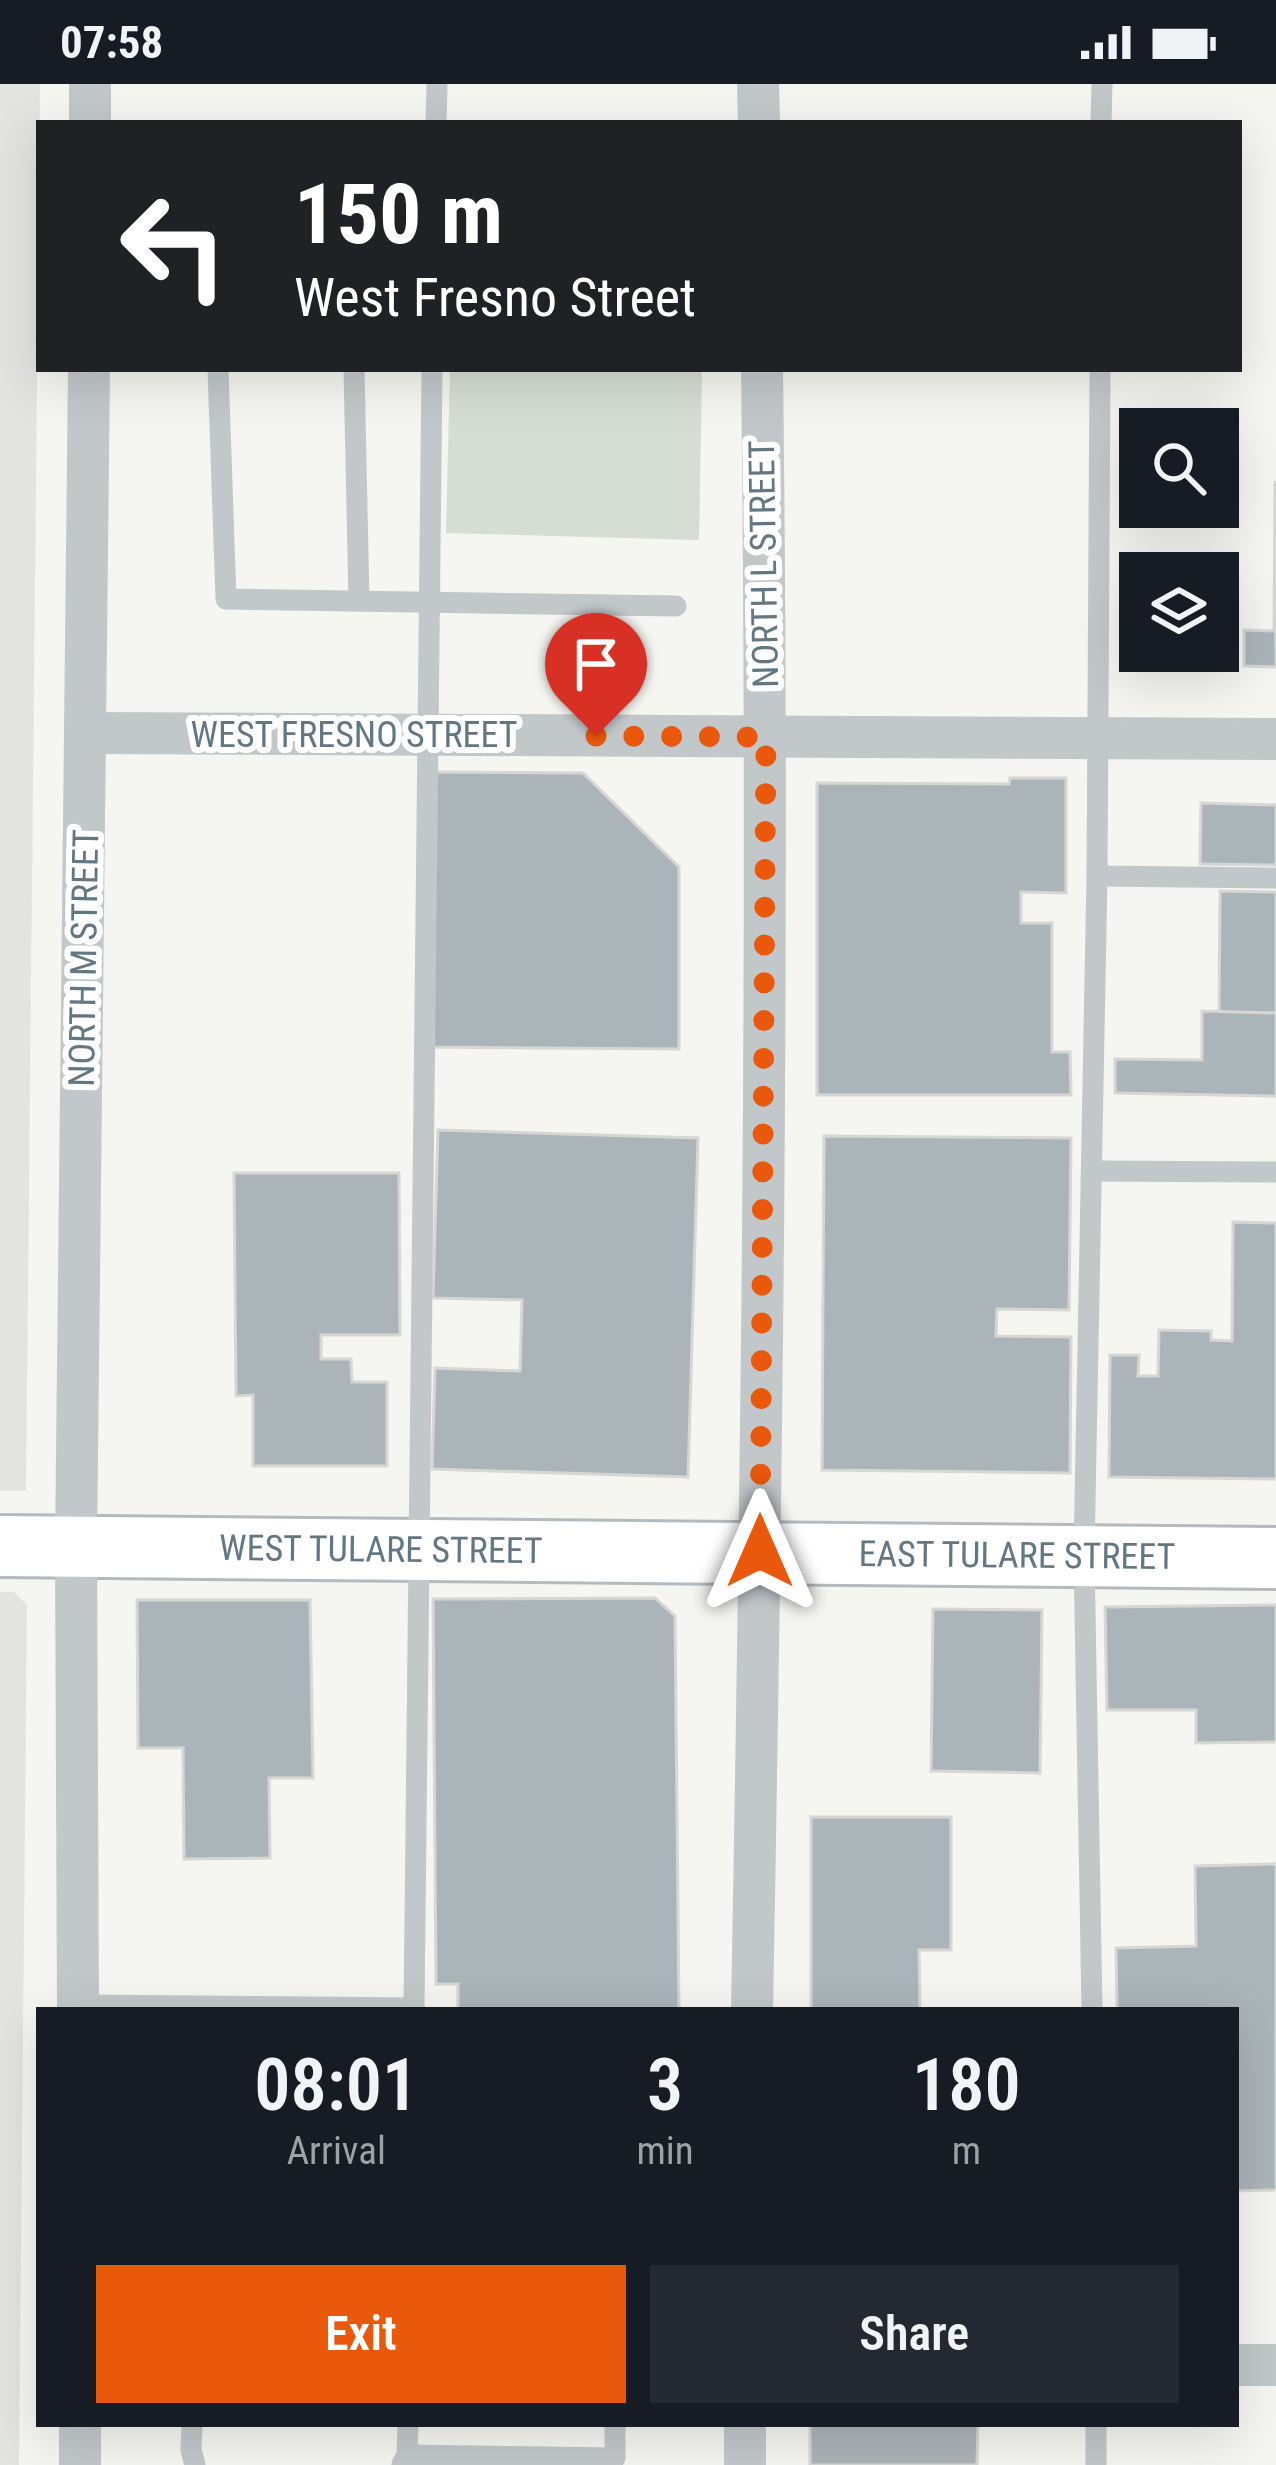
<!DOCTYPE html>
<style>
:root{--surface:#171b24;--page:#242831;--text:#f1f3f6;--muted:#9ea1a6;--accent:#ea580c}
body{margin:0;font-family:"Roboto Condensed",sans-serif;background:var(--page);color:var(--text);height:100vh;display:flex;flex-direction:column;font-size:45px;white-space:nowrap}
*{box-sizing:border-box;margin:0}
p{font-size:39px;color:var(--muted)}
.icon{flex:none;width:66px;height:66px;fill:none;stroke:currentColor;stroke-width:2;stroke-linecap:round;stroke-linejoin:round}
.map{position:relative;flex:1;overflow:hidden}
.side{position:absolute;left:36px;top:1923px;width:1203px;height:420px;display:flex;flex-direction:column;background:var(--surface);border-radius:0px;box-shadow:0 12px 48px #0002}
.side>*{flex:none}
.hud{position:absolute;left:36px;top:36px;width:1206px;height:252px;border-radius:0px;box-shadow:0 12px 48px #0002;background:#202124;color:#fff;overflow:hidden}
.fabs{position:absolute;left:1119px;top:324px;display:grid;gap:24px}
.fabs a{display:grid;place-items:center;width:120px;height:120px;border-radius:0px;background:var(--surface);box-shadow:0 12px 48px #0002;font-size:60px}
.pin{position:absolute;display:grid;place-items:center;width:102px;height:102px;color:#fff;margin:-123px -51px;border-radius:50% 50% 50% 0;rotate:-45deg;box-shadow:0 0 12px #0007}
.pin .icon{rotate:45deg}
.me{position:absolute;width:132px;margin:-66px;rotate:0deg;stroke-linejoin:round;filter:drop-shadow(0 0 9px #0008)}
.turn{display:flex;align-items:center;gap:42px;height:252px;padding:0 60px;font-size:54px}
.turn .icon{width:156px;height:156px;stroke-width:2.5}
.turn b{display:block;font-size:84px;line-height:102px}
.eta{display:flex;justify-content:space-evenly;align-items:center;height:204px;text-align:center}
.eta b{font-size:72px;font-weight:600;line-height:84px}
.action{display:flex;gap:24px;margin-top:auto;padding:24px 60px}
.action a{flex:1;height:138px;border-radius:0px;background:var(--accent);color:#fff;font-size:48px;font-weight:600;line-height:138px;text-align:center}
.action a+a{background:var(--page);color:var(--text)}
.status{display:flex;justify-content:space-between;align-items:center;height:84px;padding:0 60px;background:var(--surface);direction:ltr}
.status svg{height:33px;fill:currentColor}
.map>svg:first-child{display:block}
.built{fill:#e3e4e2}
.green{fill:#d6ddd2}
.building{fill:#abb4b9;stroke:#d6d6d4;stroke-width:3}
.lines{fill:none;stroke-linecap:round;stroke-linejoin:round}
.secondary-casing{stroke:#b4babe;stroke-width:66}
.lane{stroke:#c2c7c9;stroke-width:21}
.street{stroke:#c2c7c9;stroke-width:42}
.secondary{stroke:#fff;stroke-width:60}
.route{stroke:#ea580c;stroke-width:21;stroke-dasharray:0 37.8}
.labels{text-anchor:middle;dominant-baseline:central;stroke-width:12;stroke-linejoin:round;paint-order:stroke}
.street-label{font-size:36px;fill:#627784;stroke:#fff}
</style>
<div class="status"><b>07:58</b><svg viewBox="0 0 49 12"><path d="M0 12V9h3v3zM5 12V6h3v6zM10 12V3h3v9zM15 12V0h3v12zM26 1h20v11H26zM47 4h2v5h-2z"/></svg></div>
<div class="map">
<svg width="1276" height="2381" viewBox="0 0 1276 2381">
<rect width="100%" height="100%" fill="#f5f5f1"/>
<!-- built -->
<g class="built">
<path d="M 0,0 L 40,0 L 26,1407 L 0,1407 Z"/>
<path d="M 0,1508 L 14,1508 L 27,1521 L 19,2381 L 0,2381 Z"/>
</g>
<!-- green -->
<path class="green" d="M 450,285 L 702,288 L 699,456 L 446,449 Z"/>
<!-- building -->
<g class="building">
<path d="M 1275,397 L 1276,583 L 1244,582 L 1244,546 L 1274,547 Z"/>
<path d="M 424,688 L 583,689 L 679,783 L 679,965 L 423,963 Z"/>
<path d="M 1010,694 L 1066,694 L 1066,809 L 1021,808 L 1021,839 L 1052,839 L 1052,968 L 1070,968 L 1071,1011 L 817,1011 L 817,699 L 1009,700 Z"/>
<path d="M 1201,719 L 1276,721 L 1276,781 L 1200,780 Z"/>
<path d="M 1220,807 L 1276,808 L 1276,929 L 1219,928 Z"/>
<path d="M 1202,927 L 1276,929 L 1276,1012 L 1115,1009 L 1115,975 L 1202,976 Z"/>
<path d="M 438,1046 L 698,1054 L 688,1393 L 432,1385 L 435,1284 L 520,1287 L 522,1216 L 433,1214 Z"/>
<path d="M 824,1052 L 1071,1054 L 1069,1226 L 997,1225 L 996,1252 L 1071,1253 L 1070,1389 L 822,1386 Z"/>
<path d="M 234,1089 L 399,1089 L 400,1251 L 321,1251 L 321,1275 L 351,1275 L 352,1298 L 387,1298 L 387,1382 L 253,1382 L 253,1311 L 236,1312 Z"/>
<path d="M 1233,1138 L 1276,1139 L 1276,1395 L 1109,1393 L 1110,1271 L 1139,1271 L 1138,1292 L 1158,1292 L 1159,1246 L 1211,1247 L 1211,1256 L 1232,1257 Z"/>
<path d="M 655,1514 L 675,1532 L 679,1926 L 458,1926 L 458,1900 L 436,1900 L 433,1515 Z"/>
<path d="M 137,1516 L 310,1516 L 313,1694 L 269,1694 L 270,1774 L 184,1775 L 183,1664 L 138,1664 Z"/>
<path d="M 1276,1521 L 1276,1658 L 1196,1659 L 1196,1626 L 1107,1626 L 1105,1523 Z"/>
<path d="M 933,1525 L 1042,1526 L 1040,1689 L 931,1687 Z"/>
<path d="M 811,1733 L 951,1733 L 951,1866 L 919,1866 L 920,1926 L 811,1926 Z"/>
<path d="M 1276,1780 L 1276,2106 L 1236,2107 L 1236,1926 L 1117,1926 L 1116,1864 L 1196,1862 L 1195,1782 Z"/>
<path d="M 810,2340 L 978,2340 L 977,2381 L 810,2381 Z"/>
</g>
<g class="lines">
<!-- secondary casing -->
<g class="secondary-casing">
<g id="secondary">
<path id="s1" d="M 0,1462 L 1276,1474"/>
</g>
</g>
<!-- lane -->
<g class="lane">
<path d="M 436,39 L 437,0"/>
<path d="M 1101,39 L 1102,0"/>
<path d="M 218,285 L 226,515 L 676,522"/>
<path d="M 354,285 L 359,517"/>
<path d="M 1097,792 L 1276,794"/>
<path d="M 1092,1087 L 1276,1088"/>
<path d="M 78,1921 L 414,1924"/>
<path d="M 414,1926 L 432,285"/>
<path d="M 1092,1926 L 1084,1471 L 1097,792 L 1100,285"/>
<path d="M 192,2340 L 191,2366 L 195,2381"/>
<path d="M 407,2371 L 615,2374 L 615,2340"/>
<path d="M 402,2380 L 407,2371 L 408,2340"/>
<path d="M 1096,2381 L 1096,2340"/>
</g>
<!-- street -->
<g class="street">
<path d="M 758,0 L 759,39"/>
<path d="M 90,39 L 90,0"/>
<path d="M 87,649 L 1276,655"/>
<path d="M 78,1926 L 76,1464 L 89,285"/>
<path d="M 752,1926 C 762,1379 769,832 762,285"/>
<path d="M 1236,2281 L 1276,2281"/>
<path d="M 80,2381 L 80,2340"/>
<path d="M 745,2381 L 745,2340"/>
</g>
<!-- secondary -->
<use href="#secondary" class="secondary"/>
</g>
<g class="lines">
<!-- route -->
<path class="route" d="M 596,652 L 766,653 L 760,1467"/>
</g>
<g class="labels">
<!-- street labels -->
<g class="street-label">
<text transform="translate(764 480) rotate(-91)">NORTH L STREET</text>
<text x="354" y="651">WEST FRESNO STREET</text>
<text transform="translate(84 874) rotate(-89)">NORTH M STREET</text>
<text stroke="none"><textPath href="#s1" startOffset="381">WEST TULARE STREET</textPath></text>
<text stroke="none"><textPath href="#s1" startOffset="1017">EAST TULARE STREET</textPath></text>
</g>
</g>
</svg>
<div class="fabs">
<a><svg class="icon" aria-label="search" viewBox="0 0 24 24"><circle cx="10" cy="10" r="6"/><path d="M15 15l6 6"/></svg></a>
<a><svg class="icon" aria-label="layers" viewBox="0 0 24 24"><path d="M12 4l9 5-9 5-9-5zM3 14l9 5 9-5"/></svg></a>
</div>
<div class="pin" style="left:596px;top:652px;background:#d93025"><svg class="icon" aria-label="arrive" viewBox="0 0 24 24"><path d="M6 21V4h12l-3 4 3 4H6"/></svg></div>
<svg class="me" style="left:760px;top:1467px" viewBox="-20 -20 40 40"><path d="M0-17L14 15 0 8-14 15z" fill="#ea580c" stroke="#fff" stroke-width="4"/></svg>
<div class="hud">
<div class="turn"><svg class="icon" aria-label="left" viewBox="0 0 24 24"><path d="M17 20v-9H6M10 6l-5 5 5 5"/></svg><div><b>150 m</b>West Fresno Street</div></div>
</div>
<section class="side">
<div class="eta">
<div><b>08:01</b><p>Arrival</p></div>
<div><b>3</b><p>min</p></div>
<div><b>180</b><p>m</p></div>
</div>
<div class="action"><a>Exit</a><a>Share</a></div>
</section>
</div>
